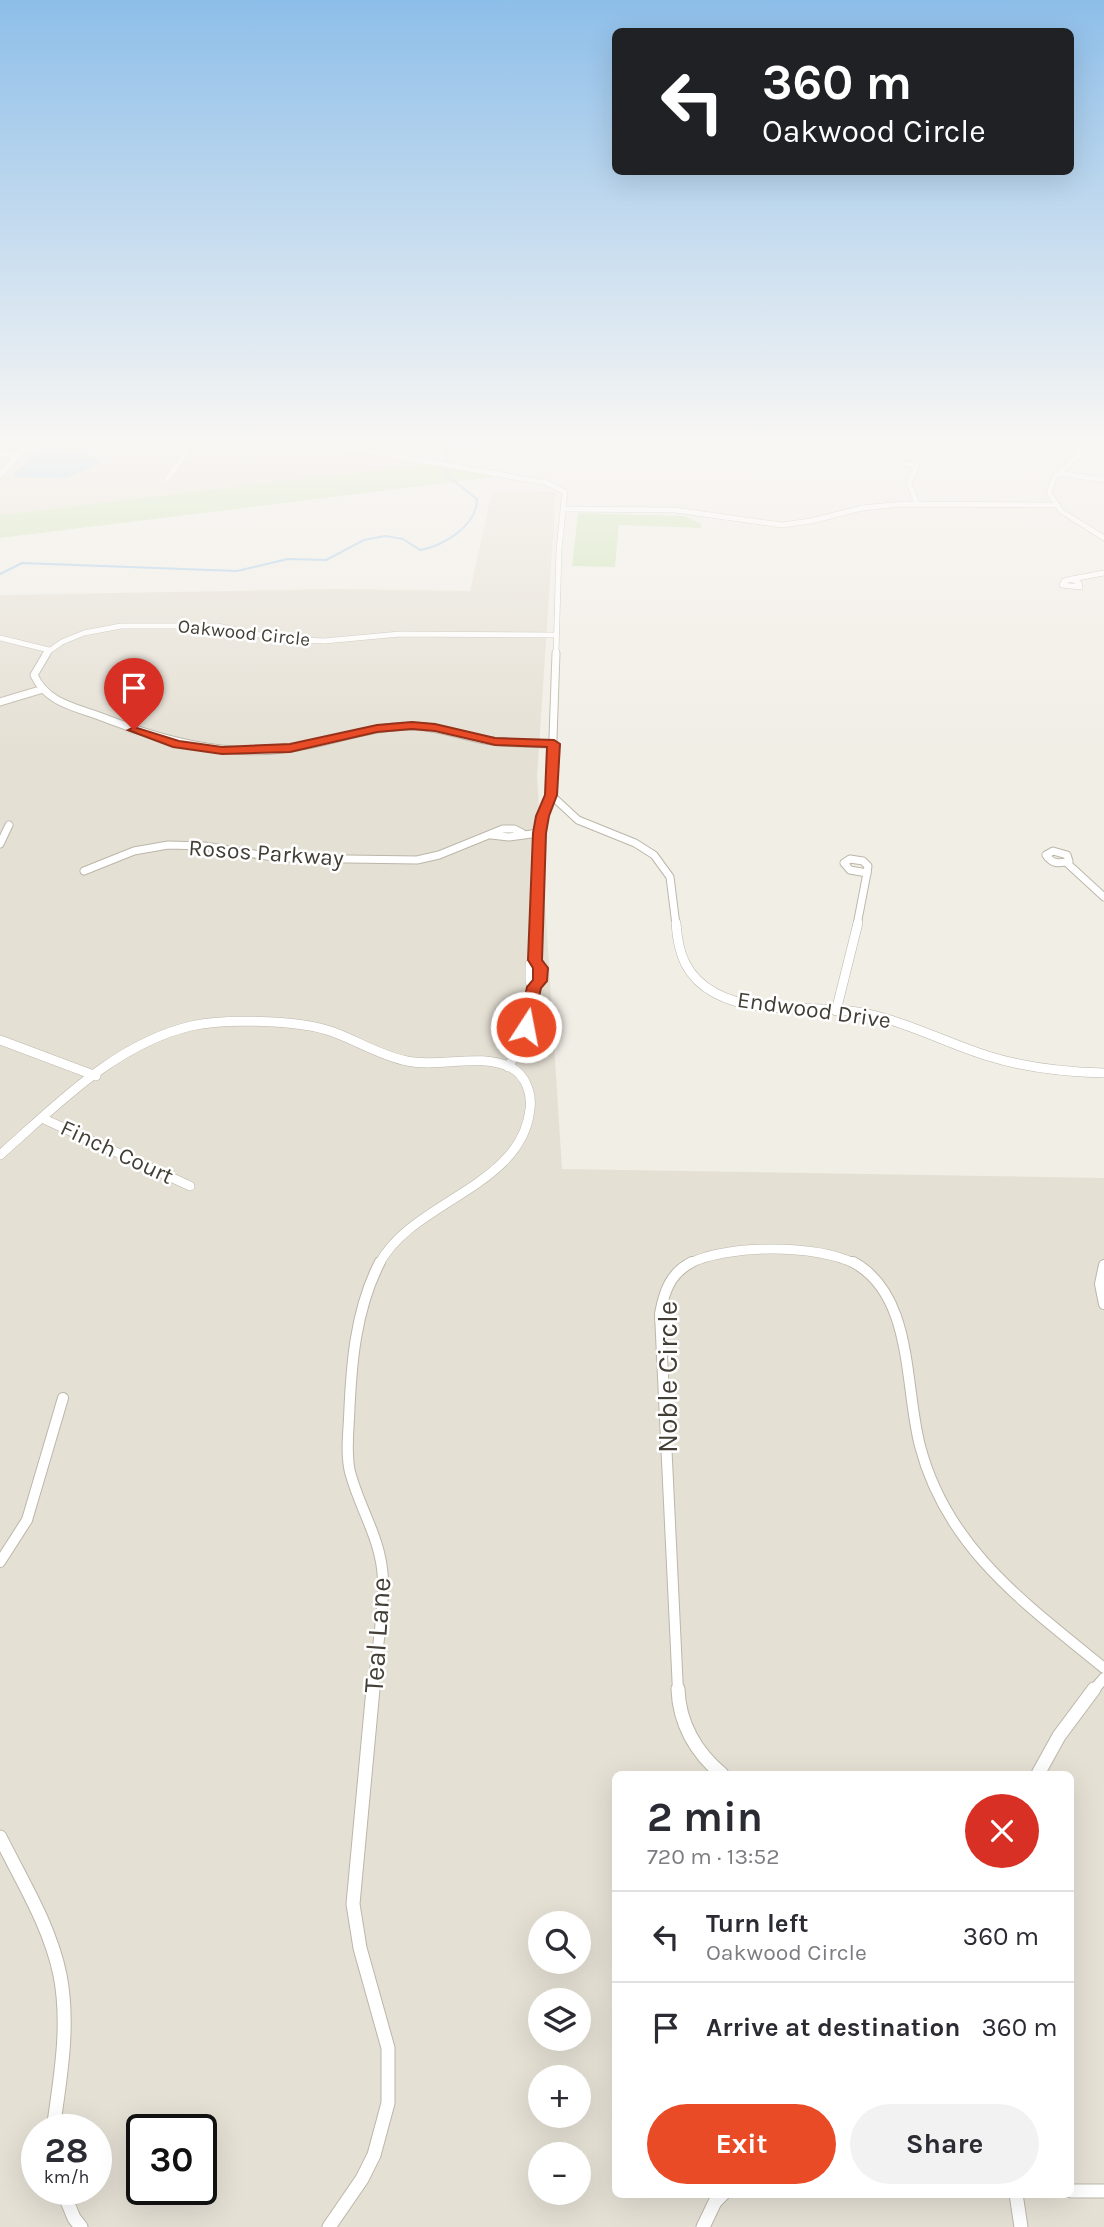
<!DOCTYPE html>
<meta charset="utf-8">
<style>
:root{--surface:#fff;--page:#f2f2f3;--text:#2b2b33;--muted:#7c7c81;--line:#e1e1e2;--accent:#e84b26}
body{margin:0;font-family:Karla,sans-serif;background:var(--page);color:var(--text);height:100vh;display:flex;flex-direction:column;font-size:26px;white-space:nowrap}
*{box-sizing:border-box;margin:0}
p{font-size:23px;color:var(--muted)}
.icon{flex:none;width:38px;height:38px;fill:none;stroke:currentColor;stroke-width:2;stroke-linecap:round;stroke-linejoin:round}
.map{position:relative;flex:1;overflow:hidden}
.sheet{position:absolute;left:612px;top:1771px;width:462px;height:427px;display:flex;flex-direction:column;background:var(--surface);border-radius:10px;box-shadow:0 7px 28px #0002}
.sheet>*{flex:none}
.hud{position:absolute;left:612px;top:28px;width:462px;height:147px;border-radius:10px;box-shadow:0 7px 28px #0002;background:#202124;color:#fff;overflow:hidden}
.buttons{position:absolute;left:528px;top:1911px;display:grid;gap:14px}
.buttons a{display:grid;place-items:center;width:63px;height:63px;border-radius:50%;background:var(--surface);box-shadow:0 7px 28px #0002;font-size:35px}
.speed{position:absolute;left:21px;top:2114px;display:flex;gap:14px;font-size:35px;font-weight:700;text-align:center}
.speed>*{display:grid;place-content:center;width:91px;height:91px;border-radius:50%;background:var(--surface);box-shadow:0 7px 28px #0002;line-height:1}
.speed small{font-size:18px;font-weight:400}
.speed .limit{border:4px solid #111;border-radius:10px;background:#fff;color:#111}
.pin{position:absolute;display:grid;place-items:center;width:60px;height:60px;color:#fff;margin:-72px -30px;border-radius:50% 50% 50% 0;rotate:-45deg;box-shadow:0 0 7px #0007}
.pin .icon{rotate:45deg}
.me{position:absolute;width:77px;margin:-38px;rotate:11deg;stroke-linejoin:round;filter:drop-shadow(0 0 5px #0008)}
.turn{display:flex;align-items:center;gap:24px;height:147px;padding:0 35px;font-size:32px}
.turn .icon{width:91px;height:91px;stroke-width:2.5}
.turn b{display:block;font-size:49px;line-height:60px}
.round{display:grid;place-items:center;flex:none;width:74px;height:74px;border-radius:37px;background:var(--page)}
.summary{display:flex;align-items:center;justify-content:space-between;height:119px;padding:0 35px}
h1{font-size:42px;font-weight:700;line-height:52px}
.action{display:flex;gap:14px;margin-top:auto;padding:14px 35px}
.action a{flex:1;height:80px;border-radius:42px;background:var(--accent);color:#fff;font-size:28px;font-weight:700;line-height:80px;text-align:center}
.action a+a{background:var(--page);color:var(--text)}
ul{padding:0;list-style:none}
li{display:flex;align-items:center;gap:21px;height:91px;padding:0 35px;border-top:2px solid var(--line)}
li div{flex:1}
li b{display:block;font-size:26px}
li em{font-style:normal}
.map>svg:first-child{display:block}
.residential{fill:#e5e0d4;fill-rule:evenodd}
.green{fill:#cbe2b2}
.water{fill:#a6ccea}
.lines{fill:none;stroke-linecap:round;stroke-linejoin:round}
.stream{stroke:#a6ccea;stroke-width:2}
.minor-far4-casing{stroke:#bcb6a9;stroke-width:6}
.minor-far3-casing{stroke:#bcb6a9;stroke-width:9}
.minor-far2-casing{stroke:#bcb6a9;stroke-width:10}
.minor-far1-casing{stroke:#bcb6a9;stroke-width:12}
.minor-casing{stroke:#bcb6a9;stroke-width:15}
.minor-far4{stroke:#fff;stroke-width:5}
.minor-far3{stroke:#fff;stroke-width:7}
.minor-far2{stroke:#fff;stroke-width:9}
.minor-far1{stroke:#fff;stroke-width:10}
.minor{stroke:#fff;stroke-width:13}
.route{fill:#e84b26;stroke:#973119;stroke-width:2}
.labels{text-anchor:middle;dominant-baseline:central;stroke-width:5;stroke-linejoin:round;paint-order:stroke}
.far-street-label{font-size:19px;fill:#433f36;stroke:#fff}
.street-label{font-size:23px;fill:#433f36;stroke:#fff}
.near-street-label{font-size:28px;fill:#433f36;stroke:#fff}
</style>
<div class="map">
<svg width="1104" height="2227" viewBox="0 0 1104 2227">
<rect width="100%" height="100%" fill="#f1eee6"/>
<!-- residential -->
<g class="residential">
<path d="M 0,439 L 294,439 L 427,464 L 0,515 Z"/>
<path d="M 492,491 L 556,492 L 537,777 L 562,1169 L 1104,1178 L 1104,2227 L 0,2227 L 0,595 L 337,589 L 470,591 ZM 616,1774 L 1071,1774 L 1071,2194 L 616,2194 ZM 541,1923 L 579,1923 L 579,1962 L 541,1962 ZM 541,2000 L 579,2000 L 579,2039 L 541,2039 ZM 541,2077 L 579,2077 L 579,2116 L 541,2116 ZM 37,2130 L 96,2130 L 96,2189 L 37,2189 ZM 142,2130 L 201,2130 L 201,2189 L 142,2189 ZM 541,2154 L 579,2154 L 579,2193 L 541,2193 Z"/>
</g>
<!-- green -->
<g class="green">
<path d="M 427,464 L 503,476 L 0,538 L 0,515 Z"/>
<path d="M 578,513 L 685,516 L 701,524 L 701,528 L 619,525 L 615,567 L 572,566 Z"/>
</g>
<!-- water -->
<path class="water" d="M 42,449 C 60,449 89,449 102,463 L 66,478 L 15,477 L 14,473 Z"/>
<g class="lines">
<!-- stream -->
<path class="stream" d="M 0,574 L 22,563 L 237,571 L 288,559 L 326,560 L 364,540 L 385,536 L 403,539 L 420,550 C 443,546 477,526 477,499 L 446,475 L 445,461 L 448,449 L 516,439"/>
<!-- minor-far4 casing -->
<g class="minor-far4-casing">
<g id="minor-far4">
<path d="M 301,439 L 547,483 L 565,492 L 559,549 L 556,654"/>
<path d="M 1081,439 L 1079,455 L 1054,477 L 1049,493 L 1061,511 L 1104,538"/>
<path d="M 0,453 L 17,456"/>
<path d="M 903,463 L 917,466 L 909,483 L 917,504"/>
<path d="M 1058,473 L 1104,480"/>
<path d="M 0,475 L 33,439"/>
<path d="M 167,479 L 185,455 L 185,439"/>
<path d="M 564,509 L 675,510 L 782,525 L 811,521 L 862,508 L 902,504 L 1056,505"/>
<path d="M 1072,579 L 1079,583 L 1080,587 L 1062,585 L 1064,581 Z"/>
<path d="M 1072,579 L 1104,573"/>
<path d="M 0,638 L 49,650"/>
<path d="M 45,654 L 62,642 L 84,633 L 121,626 L 217,626 L 279,639 L 324,641 L 400,634 L 556,635"/>
</g>
</g>
<!-- minor-far3 casing -->
<g class="minor-far3-casing">
<g id="minor-far3">
<path d="M 47,653 L 34,675 C 46,702 74,707 99,716 C 161,740 224,758 291,748 C 331,742 370,726 412,726 C 437,726 460,736 485,740 C 508,744 531,743 554,744"/>
<path d="M 0,702 L 40,690"/>
<path d="M 551,795 L 578,820 L 635,843 L 654,855 L 670,877 L 676,925"/>
<path d="M 491,835 L 509,837 L 539,833"/>
<path d="M 0,844 L 9,825"/>
<path d="M 1053,851 L 1067,855 L 1069,861 C 1059,864 1052,864 1046,855 Z"/>
<path d="M 850,859 L 863,861 L 868,866 L 867,873 L 850,870 L 844,863 Z"/>
<path d="M 1067,863 L 1104,897"/>
<path d="M 84,871 L 134,851 L 168,845 L 204,846 L 279,858 L 417,860 L 439,855 L 503,829 L 514,829 L 522,833"/>
<path d="M 536,925 C 537,881 534,836 551,795 L 556,653"/>
<path d="M 857,925 L 867,873"/>
</g>
</g>
<!-- minor-far2 casing -->
<g class="minor-far2-casing">
<g id="minor-far2">
<path d="M 676,923 C 678,954 686,977 715,993 C 760,1017 814,1003 862,1013 C 906,1021 946,1043 988,1056 C 1026,1068 1065,1072 1104,1073"/>
<path d="M 534,987 L 530,982 L 530,964 L 535,960 L 536,923"/>
<path d="M 836,1011 L 858,923"/>
<path d="M 0,1040 L 96,1076"/>
<path d="M 508,1067 L 523,1042 L 534,987 L 540,981 L 541,968 L 535,960"/>
<path d="M 44,1119 L 190,1186"/>
<path d="M 0,1155 C 57,1105 115,1044 191,1026 C 224,1018 301,1020 333,1032 C 358,1041 381,1056 407,1061 C 440,1068 481,1052 512,1068 C 526,1076 532,1094 530,1109 C 522,1187 412,1201 379,1264"/>
<path d="M 688,1264 C 729,1244 815,1244 856,1264"/>
</g>
</g>
<!-- minor-far1 casing -->
<g class="minor-far1-casing">
<g id="minor-far1">
<path d="M 853,1262 C 914,1295 904,1385 920,1446 C 947,1549 1026,1604 1104,1668"/>
<path d="M 1104,1265 L 1100,1284 L 1104,1304"/>
<path d="M 0,1562 L 27,1520 L 63,1398"/>
<path d="M 373,1691 C 376,1655 384,1615 383,1579 C 381,1538 360,1510 350,1472 C 346,1455 348,1436 349,1419 C 351,1366 355,1310 380,1262"/>
<path d="M 678,1691 L 660,1314 C 664,1292 670,1273 692,1262"/>
<path d="M 1093,1691 L 1104,1678"/>
</g>
</g>
<!-- minor casing -->
<g class="minor-casing">
<g id="minor">
<path d="M 678,1689 C 679,1723 696,1753 722,1774"/>
<path d="M 1038,1774 L 1059,1736 L 1094,1689"/>
<path d="M 0,1837 C 22,1881 50,1926 60,1975 C 70,2026 60,2079 53,2130"/>
<path d="M 62,2189 L 74,2218 L 81,2227"/>
<path d="M 1071,2191 L 1104,2191"/>
<path d="M 1016,2194 L 1021,2227"/>
<path d="M 329,2227 L 362,2179 L 374,2155 L 388,2103 L 388,2048 L 360,1948 L 353,1904 L 373,1689"/>
<path d="M 703,2227 L 715,2202 L 723,2194"/>
</g>
</g>
<!-- minor-far4 -->
<use href="#minor-far4" class="minor-far4"/>
<!-- minor-far3 -->
<use href="#minor-far3" class="minor-far3"/>
<!-- minor-far2 -->
<use href="#minor-far2" class="minor-far2"/>
<!-- minor-far1 -->
<use href="#minor-far1" class="minor-far1"/>
<!-- minor -->
<use href="#minor" class="minor"/>
</g>
<!-- sky -->
<linearGradient id="sky" x2="0" y2="1"><stop stop-color="#8dbee9"/><stop offset="0.59" stop-color="#f9f7f4"/><stop offset="1" stop-color="#f9f7f4" stop-opacity="0"/></linearGradient>
<rect width="1104" height="750" fill="url(#sky)"/>
<!-- route -->
<path class="route" d="M 412,722 L 435,724 L 495,738 L 554,740 L 560,744 L 557,795 L 549,816 L 546,833 L 542,960 L 548,968 L 547,981 L 541,988 L 531,1031 L 526,1032 L 519,1027 L 527,987 L 533,980 L 533,968 L 528,960 L 533,833 L 536,816 L 545,795 L 547,747 L 495,745 L 435,731 L 412,729 L 377,732 L 290,752 L 222,754 L 173,747 L 128,730 L 134,727 L 179,741 L 222,747 L 290,744 L 377,725 Z"/>
<g class="labels">
<!-- far-street labels -->
<g class="far-street-label">
<text transform="translate(244 633) rotate(6)">Oakwood Circle</text>
</g>
<!-- street labels -->
<g class="street-label">
<text transform="translate(266 853) rotate(4)">Rosos Parkway</text>
<text transform="translate(814 1010) rotate(8)">Endwood Drive</text>
<text transform="translate(117 1152) rotate(25)">Finch Court</text>
</g>
<!-- near-street labels -->
<g class="near-street-label">
<text transform="translate(667 1377) rotate(-90)">Noble Circle</text>
<text transform="translate(377 1635) rotate(-86)">Teal Lane</text>
</g>
</g>
</svg>
<div class="buttons">
<a><svg class="icon" aria-label="search" viewBox="0 0 24 24"><circle cx="10" cy="10" r="6"/><path d="M15 15l6 6"/></svg></a>
<a><svg class="icon" aria-label="layers" viewBox="0 0 24 24"><path d="M12 4l9 5-9 5-9-5zM3 14l9 5 9-5"/></svg></a>
<a>+</a>
<a>−</a>
</div>
<div class="speed"><div>28<small>km/h</small></div><div class="limit">30</div></div>
<div class="pin" style="left:134px;top:730px;background:#d93025"><svg class="icon" aria-label="arrive" viewBox="0 0 24 24"><path d="M6 21V4h12l-3 4 3 4H6"/></svg></div>
<svg class="me" style="left:526px;top:1027px" viewBox="-20 -20 40 40"><circle r="17" fill="#e84b26" stroke="#fff" stroke-width="3"/><path d="M0-11L8 9 0 5-8 9z" fill="#fff"/></svg>
<div class="hud">
<div class="turn"><svg class="icon" aria-label="left" viewBox="0 0 24 24"><path d="M17 20v-9H6M10 6l-5 5 5 5"/></svg><div><b>360 m</b>Oakwood Circle</div></div>
</div>
<section class="sheet">
<div class="summary"><div><h1>2 min</h1><p>720 m · 13:52</p></div><a class="round" style="background:#d93025;color:#fff"><svg class="icon" aria-label="close" viewBox="0 0 24 24"><path d="M6 6l12 12M18 6L6 18"/></svg></a></div>
<ul>
<li><svg class="icon" aria-label="left" viewBox="0 0 24 24"><path d="M17 20v-9H6M10 6l-5 5 5 5"/></svg><div><b>Turn left</b><p>Oakwood Circle</p></div><em>360 m</em></li>
<li><svg class="icon" aria-label="arrive" viewBox="0 0 24 24"><path d="M6 21V4h12l-3 4 3 4H6"/></svg><div><b>Arrive at destination</b></div><em>360 m</em></li>
</ul>
<div class="action"><a>Exit</a><a>Share</a></div>
</section>
</div>
